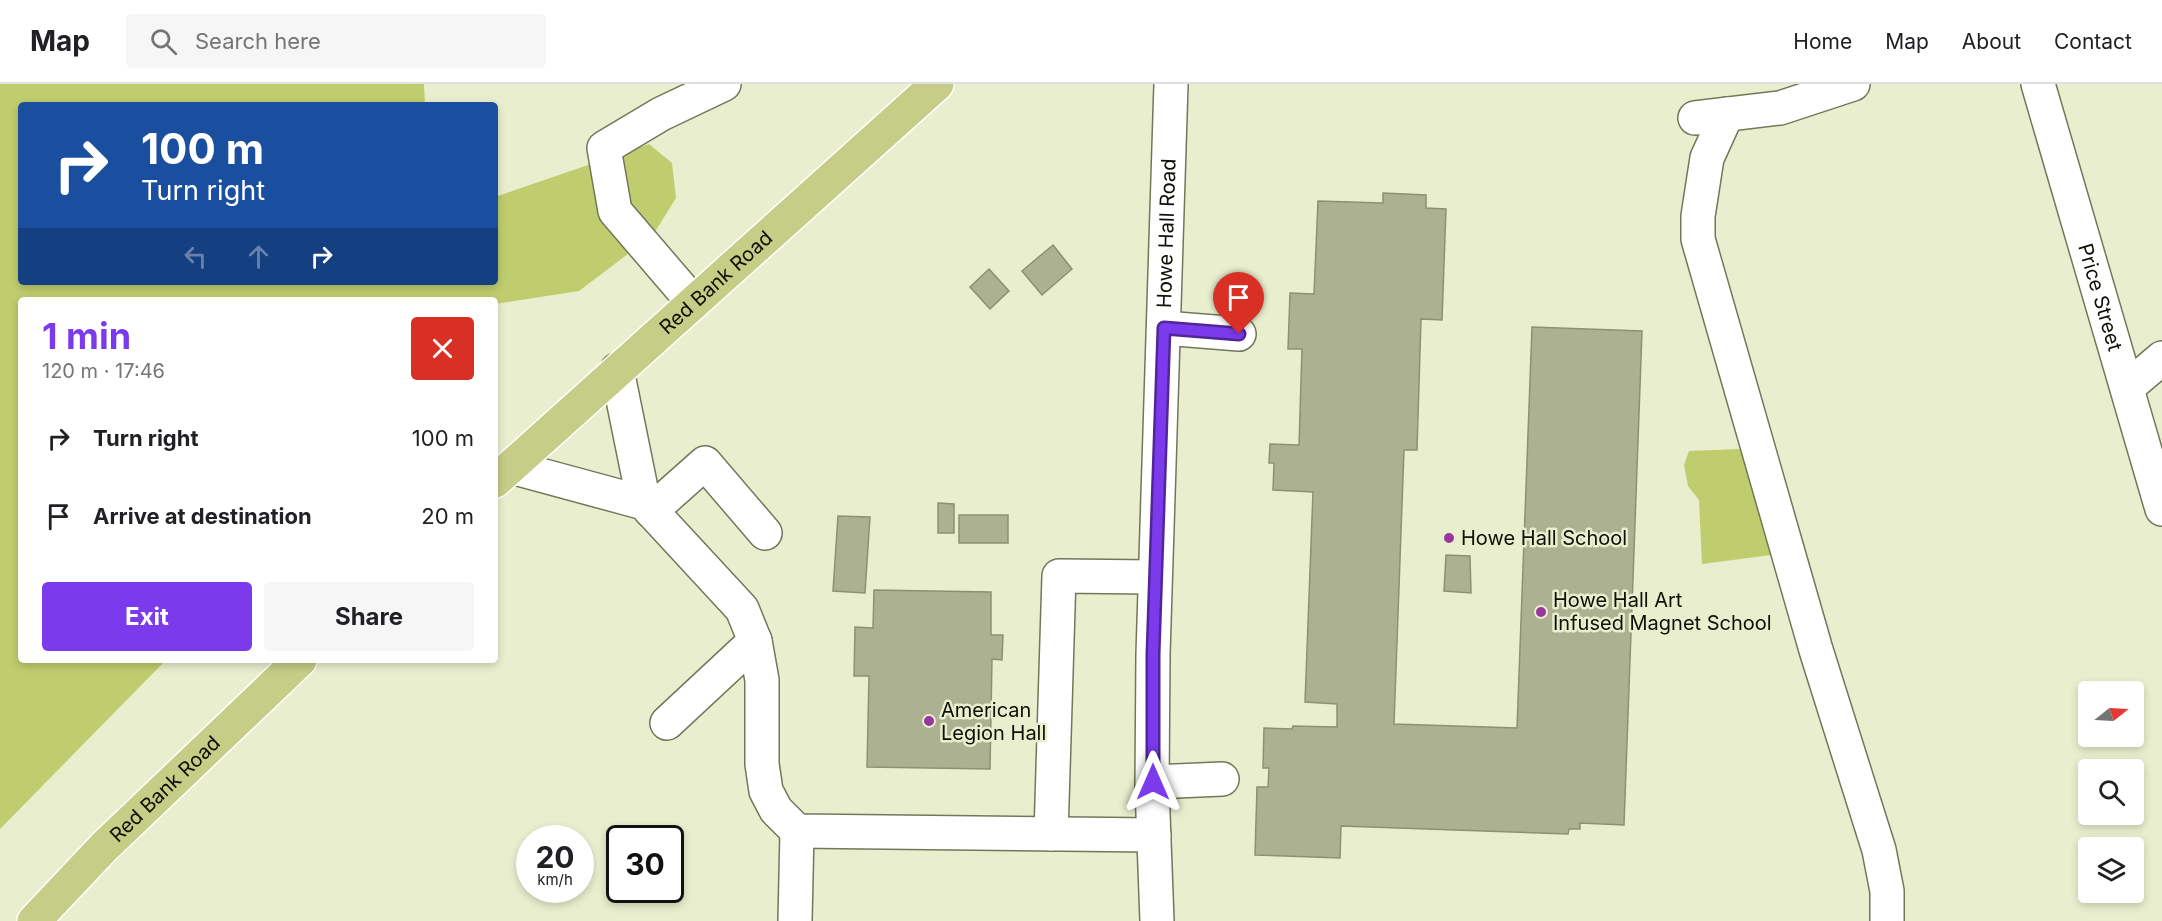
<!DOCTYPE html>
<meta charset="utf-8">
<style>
:root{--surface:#fff;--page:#f6f6f6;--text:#202124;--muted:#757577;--line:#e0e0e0;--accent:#7c3aed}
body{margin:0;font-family:Inter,sans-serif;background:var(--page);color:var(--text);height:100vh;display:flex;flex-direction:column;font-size:22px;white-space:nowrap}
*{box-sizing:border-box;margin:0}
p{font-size:20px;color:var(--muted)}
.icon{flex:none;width:33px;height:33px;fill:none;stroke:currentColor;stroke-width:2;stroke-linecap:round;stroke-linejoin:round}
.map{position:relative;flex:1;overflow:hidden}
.panel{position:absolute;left:18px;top:213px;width:480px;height:366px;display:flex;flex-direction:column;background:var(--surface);border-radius:6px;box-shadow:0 3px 9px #0003}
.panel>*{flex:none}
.hud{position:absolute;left:18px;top:18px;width:480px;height:183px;border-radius:6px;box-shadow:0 3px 9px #0003;background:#1a4fa0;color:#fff;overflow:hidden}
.needle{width:39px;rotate:72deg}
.fabs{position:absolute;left:2078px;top:597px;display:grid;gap:12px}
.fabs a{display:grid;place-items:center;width:66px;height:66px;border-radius:6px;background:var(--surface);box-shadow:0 3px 9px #0003;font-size:30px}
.speed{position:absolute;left:516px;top:741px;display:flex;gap:12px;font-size:30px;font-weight:700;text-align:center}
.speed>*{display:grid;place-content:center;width:78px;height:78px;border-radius:50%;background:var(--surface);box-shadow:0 3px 9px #0003;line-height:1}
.speed small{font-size:15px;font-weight:400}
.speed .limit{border:3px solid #111;border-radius:9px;background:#fff;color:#111}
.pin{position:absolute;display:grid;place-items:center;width:51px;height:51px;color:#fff;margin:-62px -26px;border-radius:50% 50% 50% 0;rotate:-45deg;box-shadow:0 0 6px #0007}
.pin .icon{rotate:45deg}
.me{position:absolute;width:66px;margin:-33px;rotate:0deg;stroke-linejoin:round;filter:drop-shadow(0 0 4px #0008)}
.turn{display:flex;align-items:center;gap:21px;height:126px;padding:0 24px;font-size:27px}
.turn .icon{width:78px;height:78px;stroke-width:2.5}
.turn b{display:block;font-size:42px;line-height:51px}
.lanes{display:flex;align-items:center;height:57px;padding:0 24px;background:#0003;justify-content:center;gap:30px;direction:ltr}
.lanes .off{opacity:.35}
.round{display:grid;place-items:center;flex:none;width:63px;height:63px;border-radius:6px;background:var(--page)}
.headline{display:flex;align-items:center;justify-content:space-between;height:102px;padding:0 24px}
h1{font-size:36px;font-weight:700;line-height:45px;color:var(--accent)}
.action{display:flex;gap:12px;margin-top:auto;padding:12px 24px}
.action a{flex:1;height:69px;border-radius:6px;background:var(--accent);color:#fff;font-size:24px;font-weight:700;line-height:69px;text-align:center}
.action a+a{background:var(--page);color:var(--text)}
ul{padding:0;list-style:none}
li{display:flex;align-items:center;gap:18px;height:78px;padding:0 24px}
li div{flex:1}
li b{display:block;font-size:22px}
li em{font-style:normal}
header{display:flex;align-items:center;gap:36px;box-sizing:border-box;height:84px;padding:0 30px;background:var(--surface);border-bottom:2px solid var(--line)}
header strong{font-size:28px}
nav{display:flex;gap:33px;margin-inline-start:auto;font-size:21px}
.search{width:420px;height:54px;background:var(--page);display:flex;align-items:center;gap:15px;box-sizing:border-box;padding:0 21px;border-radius:6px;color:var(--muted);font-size:22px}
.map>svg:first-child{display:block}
.green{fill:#c0cd6e}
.building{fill:#abb191;stroke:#8c9173;stroke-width:1.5}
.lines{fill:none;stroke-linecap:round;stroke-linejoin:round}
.minor-casing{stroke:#72775a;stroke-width:36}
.major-casing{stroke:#fff;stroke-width:36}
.minor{stroke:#fff;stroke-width:33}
.major{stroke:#c5cd86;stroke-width:33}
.route-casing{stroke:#51269a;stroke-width:15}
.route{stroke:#7c3aed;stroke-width:10}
.poi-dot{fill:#99379e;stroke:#e9efce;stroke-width:2}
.labels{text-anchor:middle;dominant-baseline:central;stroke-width:5;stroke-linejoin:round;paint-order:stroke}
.street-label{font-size:20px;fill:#0e1005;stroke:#e9efce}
.poi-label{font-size:20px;fill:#0e1005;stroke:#e9efce;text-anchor:start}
</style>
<header>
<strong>Map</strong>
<div class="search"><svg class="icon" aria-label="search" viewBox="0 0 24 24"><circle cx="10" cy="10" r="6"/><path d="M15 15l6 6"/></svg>Search here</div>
<nav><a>Home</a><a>Map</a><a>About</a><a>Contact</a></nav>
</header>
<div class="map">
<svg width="2162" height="837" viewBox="0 0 2162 837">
<rect width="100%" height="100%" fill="#e9efce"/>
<!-- green -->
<g class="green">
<path d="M 0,0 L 424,0 L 425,21 L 21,21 L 21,198 L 495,198 L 495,113 L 649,60 L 672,79 L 676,114 L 653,151 L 579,207 L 495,220 L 495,216 L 21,216 L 21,576 L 166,576 L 0,745 Z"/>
<path d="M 1740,365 L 1748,367 L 1751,376 L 1771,471 L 1702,480 L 1699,416 L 1688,402 L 1684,381 L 1689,367 Z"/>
</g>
<!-- building -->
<g class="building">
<path d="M 1383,109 L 1426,111 L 1426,124 L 1446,125 L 1442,236 L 1421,235 L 1417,366 L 1404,366 L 1394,640 L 1517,644 L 1532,243 L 1642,247 L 1624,741 L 1580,739 L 1580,745 L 1569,745 L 1568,750 L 1341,742 L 1340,774 L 1255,771 L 1257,703 L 1268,703 L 1269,684 L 1263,684 L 1264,644 L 1292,645 L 1293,642 L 1337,643 L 1337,620 L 1305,618 L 1313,408 L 1273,406 L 1274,379 L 1269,379 L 1270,360 L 1299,361 L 1302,265 L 1288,265 L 1290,209 L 1314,210 L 1318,117 L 1383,119 Z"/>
<path d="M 1053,161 L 1072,185 L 1042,211 L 1022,187 Z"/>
<path d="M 989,185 L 1009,207 L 990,225 L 970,203 Z"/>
<path d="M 938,419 L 954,420 L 954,449 L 938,449 Z"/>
<rect x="959" y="431" width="49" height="28"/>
<path d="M 838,432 L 870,433 L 865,509 L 833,507 Z"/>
<path d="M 1446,471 L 1470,472 L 1471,509 L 1444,507 Z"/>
<path d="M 874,506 L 991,508 L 991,551 L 1003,551 L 1002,576 L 992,575 L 990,685 L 867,683 L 869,592 L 854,592 L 855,543 L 873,544 Z"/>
</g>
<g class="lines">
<!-- minor casing -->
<g class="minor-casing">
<g id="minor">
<path id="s1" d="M 2038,0 L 2162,425"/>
<path d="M 1727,30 L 1707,74 L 1698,132 L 1698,155 L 1816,566 L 1879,766 L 1887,807 L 1887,837"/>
<path d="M 1695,34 L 1780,24 L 1853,0"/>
<path d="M 693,218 L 615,127 L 604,64 L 661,30 L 724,0"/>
<path d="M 1164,244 L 1239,250"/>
<path d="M 617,286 L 644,419"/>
<path d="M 2128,303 L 2162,274"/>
<path d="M 511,383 L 644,419 L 742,525 L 755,557 L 667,639"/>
<path d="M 651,427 L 705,379 L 765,449"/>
<path d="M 755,557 L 762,596 L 762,680 L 766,707 L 776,726 L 797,747 L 1154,751"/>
<path d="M 1153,698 L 1222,695"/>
<path d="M 1051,750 L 1059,492 L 1155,493"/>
<path d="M 795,837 L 797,747"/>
<path id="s2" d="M 1157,837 L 1152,703 L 1153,570 L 1171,0"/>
</g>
</g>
<!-- major casing -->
<g class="major-casing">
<g id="major">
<path id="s3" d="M 495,397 L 937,0"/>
<path id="s4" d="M 34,837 L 104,763 L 300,576"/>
</g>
</g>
<!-- minor -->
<use href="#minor" class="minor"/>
<!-- major -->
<use href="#major" class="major"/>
</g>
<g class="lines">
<!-- route casing -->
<g class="route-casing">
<path id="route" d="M 1153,698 L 1153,570 L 1164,244 L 1239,250"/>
</g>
<!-- route -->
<use href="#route" class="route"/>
</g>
<!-- markers -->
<g class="poi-dot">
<circle cx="1449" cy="454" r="6"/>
<circle cx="1541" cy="528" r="6"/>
<circle cx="929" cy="637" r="6"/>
</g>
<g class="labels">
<!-- street labels -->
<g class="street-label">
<text stroke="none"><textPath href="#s2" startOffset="688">Howe Hall Road</textPath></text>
<text stroke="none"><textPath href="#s3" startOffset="297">Red Bank Road</textPath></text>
<text stroke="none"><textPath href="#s1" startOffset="222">Price Street</textPath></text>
<text stroke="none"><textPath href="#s4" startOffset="186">Red Bank Road</textPath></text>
</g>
<!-- poi labels -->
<g class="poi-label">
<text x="1461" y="454">Howe Hall School</text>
<text x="1553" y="516">Howe Hall Art<tspan x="1553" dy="23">Infused Magnet School</tspan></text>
<text x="941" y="626">American<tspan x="941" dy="23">Legion Hall</tspan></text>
</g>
</g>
</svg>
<div class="fabs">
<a><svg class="needle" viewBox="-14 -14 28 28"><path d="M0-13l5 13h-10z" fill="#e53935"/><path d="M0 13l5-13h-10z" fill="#757577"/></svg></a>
<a><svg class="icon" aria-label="search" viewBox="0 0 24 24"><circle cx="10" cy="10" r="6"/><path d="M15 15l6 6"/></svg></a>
<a><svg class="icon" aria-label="layers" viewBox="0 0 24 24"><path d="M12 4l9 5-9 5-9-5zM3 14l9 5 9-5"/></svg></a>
</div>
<div class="speed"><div>20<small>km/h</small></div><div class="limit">30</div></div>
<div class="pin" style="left:1239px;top:250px;background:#d93025"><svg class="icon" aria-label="arrive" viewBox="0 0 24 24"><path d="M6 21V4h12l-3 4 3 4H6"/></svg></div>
<svg class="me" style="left:1153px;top:698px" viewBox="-20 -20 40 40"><path d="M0-17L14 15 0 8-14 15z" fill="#7c3aed" stroke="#fff" stroke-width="4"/></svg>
<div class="hud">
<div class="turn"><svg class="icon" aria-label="right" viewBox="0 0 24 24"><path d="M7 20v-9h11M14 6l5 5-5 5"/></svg><div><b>100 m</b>Turn right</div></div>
<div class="lanes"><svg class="icon off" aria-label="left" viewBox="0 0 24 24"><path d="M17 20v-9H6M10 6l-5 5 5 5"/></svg><svg class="icon off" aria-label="ahead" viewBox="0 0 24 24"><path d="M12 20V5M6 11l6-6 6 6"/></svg><svg class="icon" aria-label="right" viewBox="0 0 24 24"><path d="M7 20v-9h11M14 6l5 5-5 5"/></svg></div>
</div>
<section class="panel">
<div class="headline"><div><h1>1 min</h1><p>120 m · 17:46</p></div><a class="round" style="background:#d93025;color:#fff"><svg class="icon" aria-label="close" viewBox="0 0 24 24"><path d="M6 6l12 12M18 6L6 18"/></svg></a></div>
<ul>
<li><svg class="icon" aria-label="right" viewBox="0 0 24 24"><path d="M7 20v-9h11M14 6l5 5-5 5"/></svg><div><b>Turn right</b></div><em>100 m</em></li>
<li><svg class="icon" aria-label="arrive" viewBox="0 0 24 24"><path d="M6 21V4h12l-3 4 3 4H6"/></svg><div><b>Arrive at destination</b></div><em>20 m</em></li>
</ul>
<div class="action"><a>Exit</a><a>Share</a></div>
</section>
</div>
